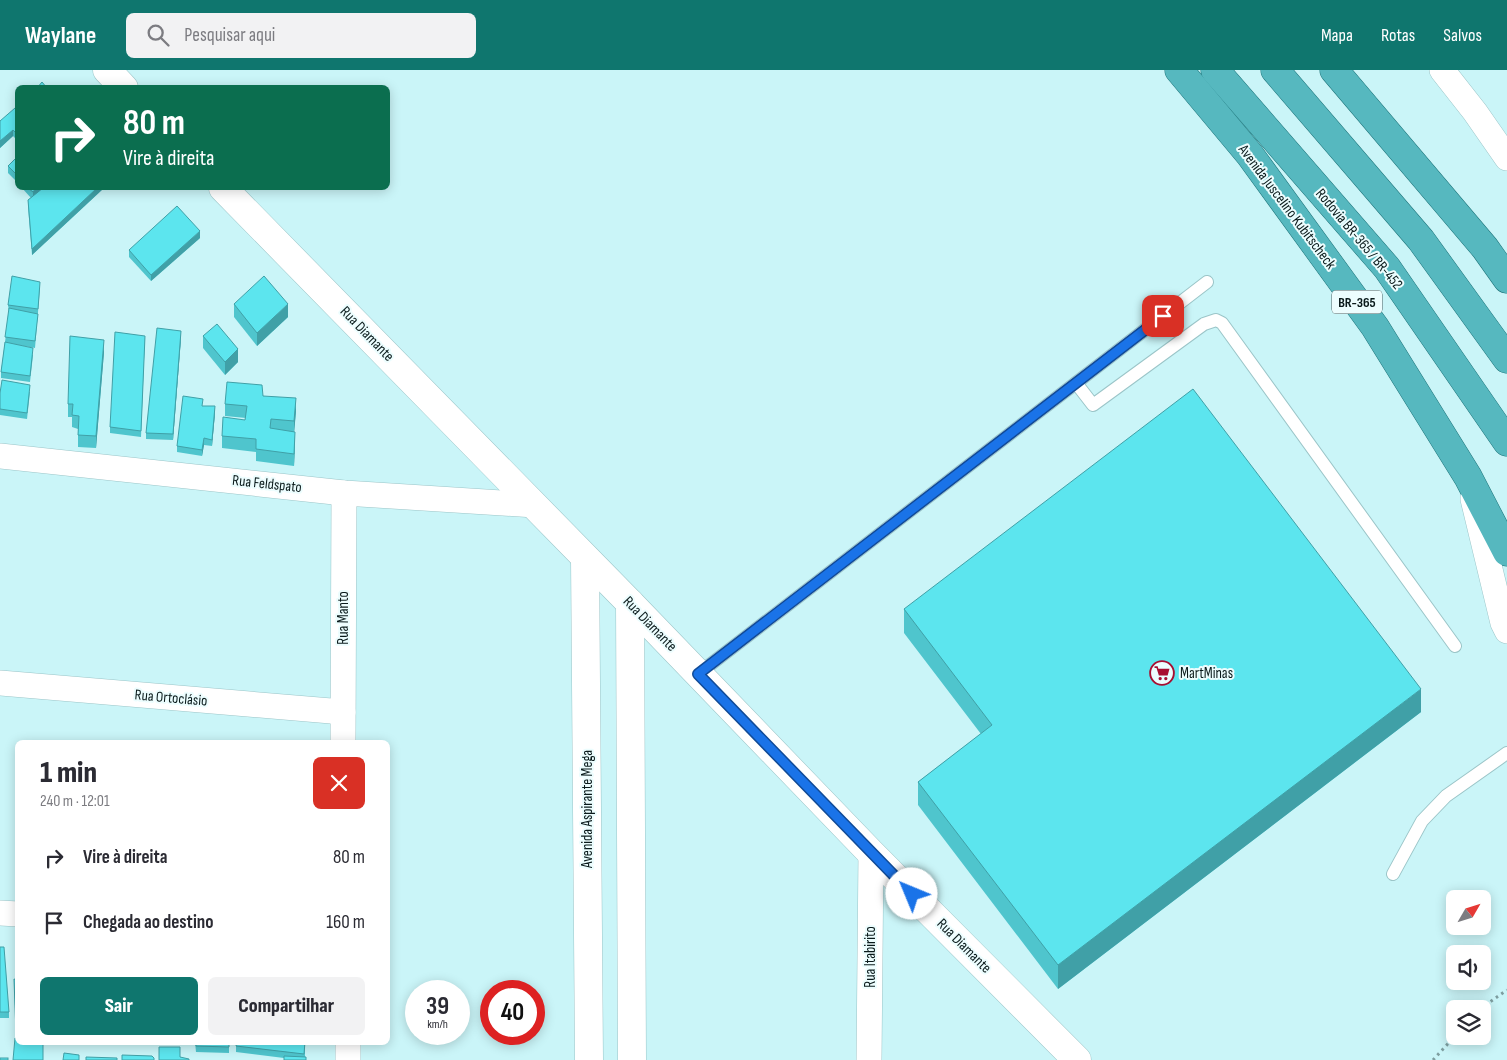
<!DOCTYPE html>
<html lang="pt">
<meta charset="utf-8">
<style>
:root{--surface:#fff;--page:#f2f2f3;--text:#2b2b33;--muted:#7c7c81;--accent:#0f766e}
body{margin:0;font-family:"Sofia Sans Condensed",sans-serif;background:var(--page);color:var(--text);height:100vh;display:flex;flex-direction:column;font-size:19px;white-space:nowrap}
*{box-sizing:border-box;margin:0}
p{font-size:16px;color:var(--muted)}
.icon{flex:none;width:28px;height:28px;fill:none;stroke:currentColor;stroke-width:2;stroke-linecap:round;stroke-linejoin:round}
.map{position:relative;flex:1;overflow:hidden}
.sheet{position:absolute;left:15px;top:670px;width:375px;height:305px;display:flex;flex-direction:column;background:var(--surface);border-radius:8px;box-shadow:0 2px 12px #0003}
.sheet>*{flex:none}
.top-card{position:absolute;left:15px;top:15px;width:375px;height:105px;border-radius:8px;box-shadow:0 2px 12px #0003;background:#0b6e4f;color:#fff;overflow:hidden}
.needle{width:32px;rotate:51deg}
.fabs{position:absolute;left:1446px;top:820px;display:grid;gap:10px}
.fabs a{display:grid;place-items:center;width:45px;height:45px;border-radius:8px;background:var(--surface);box-shadow:0 2px 12px #0003;font-size:25px}
.speed{position:absolute;left:405px;top:910px;display:flex;gap:10px;font-size:25px;font-weight:700;text-align:center}
.speed>*{display:grid;place-content:center;width:65px;height:65px;border-radius:50%;background:var(--surface);box-shadow:0 2px 12px #0003;line-height:1}
.speed small{font-size:12px;font-weight:400}
.speed .limit{border:8px solid #d22;background:#fff;color:#111}
.pin{position:absolute;display:grid;place-items:center;width:42px;height:42px;color:#fff;margin:-21px;border-radius:10px;box-shadow:0 2px 8px #0006}
.me{position:absolute;width:55px;margin:-28px;rotate:315deg;stroke-linejoin:round;filter:drop-shadow(0 0 4px #0008)}
.turn{display:flex;align-items:center;gap:18px;height:105px;padding:0 25px;font-size:22px}
.turn .icon{width:65px;height:65px;stroke-width:2.5}
.turn b{display:block;font-size:35px;line-height:42px}
.round{display:grid;place-items:center;flex:none;width:52px;height:52px;border-radius:8px;background:var(--page)}
.overview{display:flex;align-items:center;justify-content:space-between;height:85px;padding:0 25px}
h1{font-size:30px;font-weight:800;line-height:38px}
.action{display:flex;gap:10px;margin-top:auto;padding:10px 25px}
.action a{flex:1;height:58px;border-radius:8px;background:var(--accent);color:#fff;font-size:20px;font-weight:800;line-height:58px;text-align:center}
.action a+a{background:var(--page);color:var(--text)}
ul{padding:0;list-style:none}
li{display:flex;align-items:center;gap:15px;height:65px;padding:0 25px}
li div{flex:1}
li b{display:block;font-size:19px}
li em{font-style:normal}
header{display:flex;align-items:center;gap:30px;box-sizing:border-box;height:70px;padding:0 25px;background:var(--accent);color:#fff}
header strong{font-size:24px}
nav{display:flex;gap:28px;margin-inline-start:auto;font-size:18px}
.search{width:350px;height:45px;background:var(--page);display:flex;align-items:center;gap:12px;box-sizing:border-box;padding:0 18px;border-radius:8px;color:var(--muted);font-size:19px}
.map>svg:first-child{display:block}
.lines{fill:none;stroke-linecap:round;stroke-linejoin:round}
.service-casing{stroke:#9bc5c8;stroke-width:14}
.minor-casing{stroke:#9bc5c8;stroke-width:26}
.tertiary-casing{stroke:#9bc5c8;stroke-width:29}
.trunk-casing{stroke:#1f757b;stroke-width:29}
.path{stroke:#7e9ea0;stroke-width:3;stroke-dasharray:2.5 4;stroke-linecap:butt}
.service{stroke:#fff;stroke-width:12}
.minor{stroke:#fff;stroke-width:25}
.tertiary{stroke:#fff;stroke-width:28}
.trunk{stroke:#56b8bf;stroke-width:28}
.wall{fill:#4fc5cd}
.shaded-wall{fill:#40a0a7}
.building{fill:#5ce5ee;stroke:#40a0a7}
.route-casing{stroke:#114b97;stroke-width:12}
.route{stroke:#1a73e8;stroke-width:9}
.labels{text-anchor:middle;dominant-baseline:central;stroke-width:4;stroke-linejoin:round;paint-order:stroke}
.shield{fill:#ecfdfe;stroke:#4d5d5e;stroke-width:1}
.shield-label{font-size:14px;font-weight:bold;fill:#09191a}
.street-label{font-size:15px;fill:#09191a;stroke:#ecfdfe}
.poi-label{font-size:15px;fill:#09191a;stroke:#ecfdfe;text-anchor:start}
</style>
<header>
<strong>Waylane</strong>
<div class="search"><svg class="icon" aria-label="search" viewBox="0 0 24 24"><circle cx="10" cy="10" r="6"/><path d="M15 15l6 6"/></svg>Pesquisar aqui</div>
<nav><a>Mapa</a><a>Rotas</a><a>Salvos</a></nav>
</header>
<div class="map">
<svg width="1507" height="990" viewBox="0 0 1507 990">
<rect width="100%" height="100%" fill="#caf5f8"/>
<g class="lines">
<!-- service casing -->
<g class="service-casing">
<g id="service">
<path d="M 1076,313 L 1093,335 L 1204,254 L 1216,250 L 1222,253 L 1455,576"/>
<path d="M 698,604 L 1207,212"/>
<path d="M 1393,804 L 1422,751 L 1446,726 L 1507,683"/>
</g>
</g>
<!-- minor casing -->
<g class="minor-casing">
<g id="minor">
<path d="M 1442,0 L 1475,42 L 1507,88"/>
<path d="M 0,386 L 344,423 L 535,435"/>
<path d="M 1473,429 L 1503,553 L 1507,561"/>
<path d="M 0,613 L 343,642"/>
<path d="M 343,672 L 344,423"/>
<path d="M 0,843 L 18,844"/>
<path d="M 348,972 L 348,990"/>
<path d="M 869,990 L 871,783"/>
</g>
</g>
<!-- tertiary casing -->
<g class="tertiary-casing">
<g id="tertiary">
<path d="M 107,0 L 124,18"/>
<path d="M 223,118 L 630,533 L 871,783 L 1077,990"/>
<path d="M 585,488 L 589,990"/>
<path d="M 630,533 L 632,990"/>
</g>
</g>
<!-- trunk casing -->
<g class="trunk-casing">
<g id="trunk">
<path d="M 1179,0 L 1250,85 L 1375,257 L 1468,407 L 1507,482"/>
<path d="M 1215,0 L 1387,198 L 1507,372"/>
<path d="M 1275,0 L 1421,170 L 1507,289"/>
<path d="M 1334,0 L 1485,178 L 1507,209"/>
</g>
</g>
<!-- path -->
<g class="path">
<path d="M 1480,939 L 1507,920"/>
<path d="M 1433,990 L 1455,966"/>
</g>
<!-- service -->
<use href="#service" class="service"/>
<!-- minor -->
<use href="#minor" class="minor"/>
<!-- tertiary -->
<use href="#tertiary" class="tertiary"/>
<!-- trunk -->
<use href="#trunk" class="trunk"/>
</g>
<!-- wall -->
<g class="wall">
<path d="M 18,35 L 18,71 L 13,66 L 0,78 L 0,51 L 16,39 L 16,37 Z"/>
<path d="M 18,86 L 18,113 L 8,103 L 8,96 Z"/>
<path d="M 22,118 L 42,118 L 38,121 L 43,118 L 104,118 L 32,185 L 28,137 L 28,130 L 31,128 Z"/>
<path d="M 200,168 L 151,211 L 129,187 L 129,180 Z"/>
<path d="M 40,218 L 35,278 L 18,275 L 33,285 L 30,312 L 1,308 L 1,302 L 9,242 L 8,235 Z"/>
<path d="M 234,234 L 288,247 L 257,276 L 234,247 Z"/>
<path d="M 145,266 L 141,367 L 110,363 L 110,357 Z"/>
<path d="M 203,266 L 238,292 L 225,305 L 203,278 Z"/>
<path d="M 181,268 L 173,370 L 146,369 L 146,363 Z"/>
<path d="M 104,282 L 96,378 L 78,377 L 78,359 L 72,357 L 72,347 L 68,347 L 68,334 Z"/>
<path d="M 30,322 L 27,349 L 0,345 L 0,323 Z"/>
<path d="M 263,326 L 296,341 L 294,362 L 295,374 L 294,396 L 256,391 L 256,382 L 222,378 L 222,366 L 245,350 L 246,348 L 225,346 L 225,334 Z"/>
<path d="M 203,336 L 215,343 L 212,376 L 204,375 L 202,386 L 177,382 L 177,376 Z"/>
<path d="M 904,539 L 1421,642 L 1058,919 L 918,735 L 918,712 L 981,664 L 904,563 Z"/>
<path d="M 0,877 L 9,942 L 9,948 L 0,948 Z"/>
<path d="M 14,909 L 18,910 L 18,972 L 16,968 Z"/>
<path d="M 195,972 L 229,972 L 229,983 L 196,982 Z"/>
<path d="M 305,972 L 305,987 L 284,988 L 236,982 L 236,976 Z"/>
</g>
<!-- shaded-wall -->
<g class="shaded-wall">
<path d="M 13,60 L 13,66 L 0,78 L 0,71 Z"/>
<path d="M 36,118 L 42,118 L 33,129 L 33,122 Z"/>
<path d="M 97,118 L 104,118 L 32,185 L 32,179 Z"/>
<path d="M 200,161 L 200,168 L 151,211 L 151,205 Z"/>
<path d="M 288,234 L 288,247 L 257,276 L 257,263 Z"/>
<path d="M 181,261 L 181,268 L 173,370 L 173,364 Z"/>
<path d="M 104,270 L 104,282 L 96,378 L 96,366 Z"/>
<path d="M 238,279 L 238,292 L 225,305 L 225,292 Z"/>
<path d="M 296,328 L 296,341 L 294,364 L 294,351 Z"/>
<path d="M 215,336 L 215,343 L 212,376 L 212,370 Z"/>
<path d="M 295,362 L 295,374 L 294,396 L 294,384 Z"/>
<path d="M 204,368 L 204,375 L 202,386 L 202,380 Z"/>
<path d="M 1421,619 L 1421,642 L 1058,919 L 1058,895 Z"/>
</g>
<!-- building -->
<g class="building">
<path d="M 42,12 L 47,18 L 37,18 Z"/>
<path d="M 15,38 L 18,41 L 18,65 L 13,60 L 0,71 L 0,51 Z"/>
<path d="M 18,86 L 18,106 L 8,96 Z"/>
<path d="M 28,118 L 36,118 L 33,122 Z"/>
<path d="M 43,118 L 97,118 L 32,179 L 28,130 Z"/>
<path d="M 177,136 L 200,161 L 151,205 L 129,180 Z"/>
<path d="M 12,206 L 40,212 L 38,239 L 8,235 Z"/>
<path d="M 264,206 L 288,234 L 257,263 L 234,234 Z"/>
<path d="M 9,238 L 38,244 L 35,271 L 5,267 Z"/>
<path d="M 217,254 L 238,279 L 225,292 L 203,266 Z"/>
<path d="M 157,258 L 181,261 L 173,364 L 146,363 Z"/>
<path d="M 115,262 L 145,266 L 141,361 L 110,357 Z"/>
<path d="M 70,266 L 104,270 L 96,366 L 78,365 L 79,346 L 72,345 L 73,334 L 68,334 Z"/>
<path d="M 5,272 L 33,278 L 30,306 L 1,302 Z"/>
<path d="M 2,310 L 30,315 L 27,343 L 0,339 L 0,323 Z"/>
<path d="M 227,312 L 262,315 L 263,326 L 296,328 L 294,351 L 271,349 L 270,358 L 295,362 L 294,384 L 256,379 L 256,369 L 222,366 L 223,347 L 245,350 L 247,336 L 225,334 Z"/>
<path d="M 1193,319 L 1421,619 L 1058,895 L 918,712 L 992,655 L 904,539 Z"/>
<path d="M 183,326 L 203,329 L 202,336 L 215,336 L 212,370 L 204,368 L 202,380 L 177,376 Z"/>
<path d="M 0,877 L 4,877 L 9,942 L 0,942 Z"/>
<path d="M 14,909 L 18,910 L 18,963 L 16,963 Z"/>
<path d="M 15,968 L 18,968 L 18,972 L 43,972 L 43,990 L 13,990 Z"/>
<path d="M 196,972 L 229,972 L 229,977 L 196,976 Z"/>
<path d="M 237,972 L 305,972 L 304,984 L 236,976 Z"/>
<path d="M 159,977 L 180,977 L 180,987 L 189,989 L 189,990 L 159,990 Z"/>
<path d="M 64,983 L 79,985 L 79,990 L 63,990 Z"/>
<path d="M 122,985 L 152,986 L 154,988 L 154,990 L 122,990 Z"/>
<path d="M 284,986 L 306,987 L 306,990 L 284,990 Z"/>
<path d="M 86,987 L 117,988 L 117,990 L 86,990 Z"/>
<rect x="0" y="988" width="8" height="2"/>
</g>
<g class="lines">
<!-- route casing -->
<g class="route-casing">
<path id="route" d="M 912,824 L 698,604 L 1163,246"/>
</g>
<!-- route -->
<use href="#route" class="route"/>
</g>
<!-- icons -->
<defs>
<g id="supermarket-ring" transform="scale(1.25)"><circle r="9.5" fill="#ecfdfe" stroke="#a70e31" stroke-width="1.5"/><path d="M-6-5.5h2.5l.6 2H6L4.5 2H-2.5L-4.4-4H-6ZM-1.5 3.2a1.3 1.3 0 1 0 .1 0ZM3 3.2a1.3 1.3 0 1 0 .1 0Z" fill="#a70e31"/></g>
</defs>
<g fill-rule="evenodd">
<use href="#supermarket-ring" x="1162" y="603"/>
</g>
<g class="labels">
<!-- shield labels -->
<rect class="shield" x="1332" y="220.5" width="50" height="23" rx="4"/>
<g class="shield-label">
<text x="1357" y="232">BR-365</text>
</g>
<!-- street labels -->
<g class="street-label">
<text transform="translate(1287 137) rotate(53)">Avenida Juscelino Kubitscheck</text>
<text transform="translate(1359 169) rotate(50)">Rodovia BR-365 / BR-452</text>
<text transform="translate(367 264) rotate(46)">Rua Diamante</text>
<text transform="translate(267 414) rotate(6)">Rua Feldspato</text>
<text transform="translate(343 548) rotate(-90)">Rua Manto</text>
<text transform="translate(650 554) rotate(46)">Rua Diamante</text>
<text transform="translate(171 628) rotate(5)">Rua Ortoclásio</text>
<text transform="translate(587 739) rotate(-90)">Avenida Aspirante Mega</text>
<text transform="translate(964 876) rotate(45)">Rua Diamante</text>
<text transform="translate(870 887) rotate(-90)">Rua Itabirito</text>
</g>
<!-- poi labels -->
<g class="poi-label">
<text x="1180" y="603">MartMinas</text>
</g>
</g>
</svg>
<div class="fabs">
<a><svg class="needle" viewBox="-14 -14 28 28"><path d="M0-13l5 13h-10z" fill="#e53935"/><path d="M0 13l5-13h-10z" fill="#7c7c81"/></svg></a>
<a><svg class="icon" aria-label="sound" viewBox="0 0 24 24"><path d="M4 9h4l5-4v14l-5-4H4zM17 9q2 3 0 6"/></svg></a>
<a><svg class="icon" aria-label="layers" viewBox="0 0 24 24"><path d="M12 4l9 5-9 5-9-5zM3 14l9 5 9-5"/></svg></a>
</div>
<div class="speed"><div>39<small>km/h</small></div><div class="limit">40</div></div>
<div class="pin" style="left:1163px;top:246px;background:#d93025"><svg class="icon" aria-label="arrive" viewBox="0 0 24 24"><path d="M6 21V4h12l-3 4 3 4H6"/></svg></div>
<svg class="me" style="left:912px;top:824px" viewBox="-20 -20 40 40"><circle r="19" fill="#fff"/><path d="M0-13L10 11 0 6-10 11z" fill="#1a73e8"/></svg>
<div class="top-card">
<div class="turn"><svg class="icon" aria-label="right" viewBox="0 0 24 24"><path d="M7 20v-9h11M14 6l5 5-5 5"/></svg><div><b>80 m</b>Vire à direita</div></div>
</div>
<section class="sheet">
<div class="overview"><div><h1>1 min</h1><p>240 m · 12:01</p></div><a class="round" style="background:#d93025;color:#fff"><svg class="icon" aria-label="close" viewBox="0 0 24 24"><path d="M6 6l12 12M18 6L6 18"/></svg></a></div>
<ul>
<li><svg class="icon" aria-label="right" viewBox="0 0 24 24"><path d="M7 20v-9h11M14 6l5 5-5 5"/></svg><div><b>Vire à direita</b></div><em>80 m</em></li>
<li><svg class="icon" aria-label="arrive" viewBox="0 0 24 24"><path d="M6 21V4h12l-3 4 3 4H6"/></svg><div><b>Chegada ao destino</b></div><em>160 m</em></li>
</ul>
<div class="action"><a>Sair</a><a>Compartilhar</a></div>
</section>
</div>
